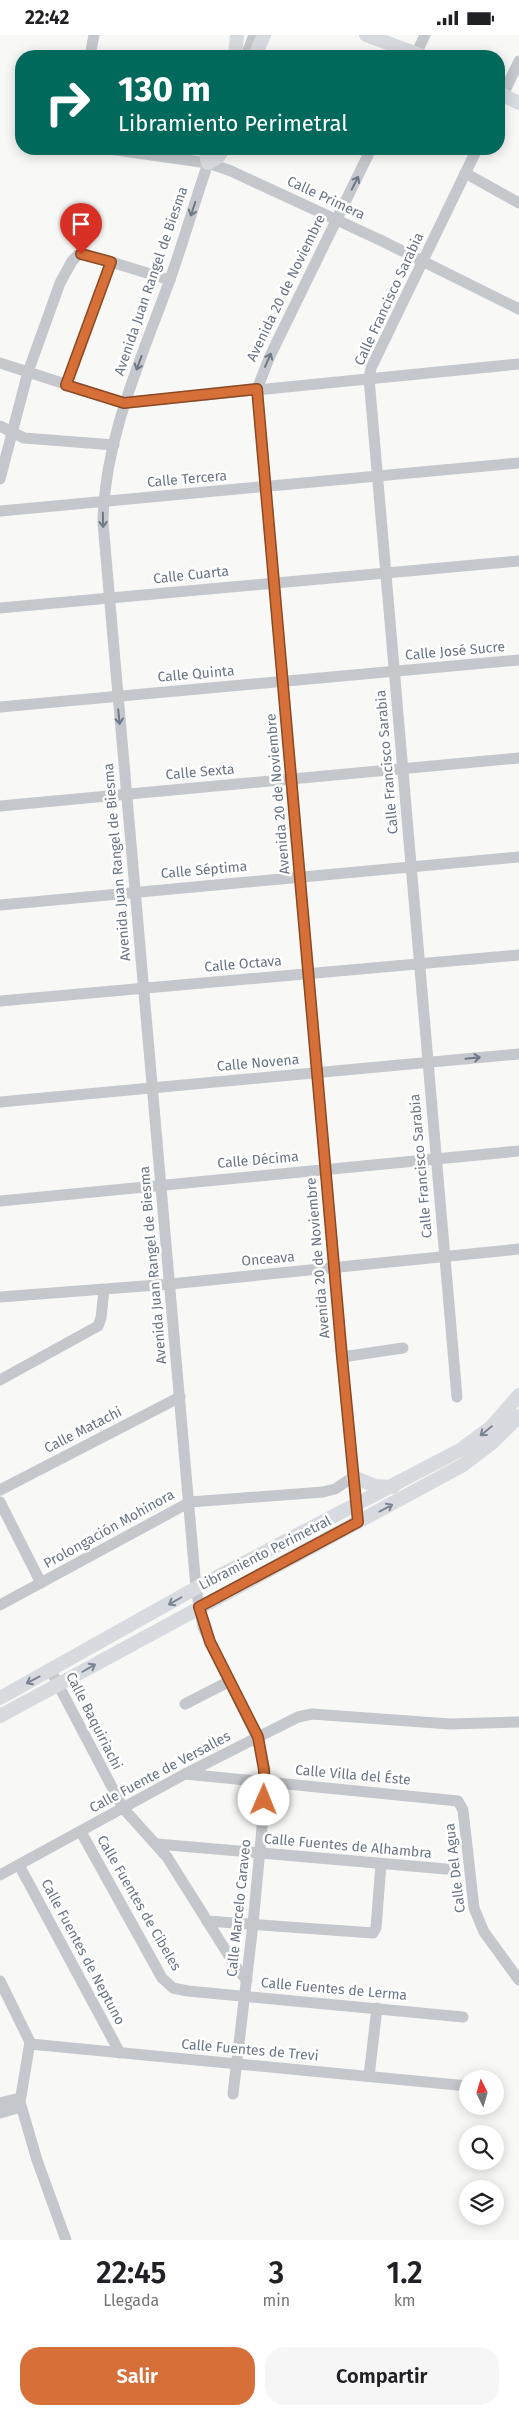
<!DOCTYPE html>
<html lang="es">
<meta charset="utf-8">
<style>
:root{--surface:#fff;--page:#f6f6f6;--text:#202124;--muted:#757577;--accent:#d67038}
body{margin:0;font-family:"Fira Sans",sans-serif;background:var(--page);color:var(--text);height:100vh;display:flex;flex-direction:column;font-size:19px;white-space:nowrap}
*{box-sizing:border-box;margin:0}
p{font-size:16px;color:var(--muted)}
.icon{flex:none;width:28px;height:28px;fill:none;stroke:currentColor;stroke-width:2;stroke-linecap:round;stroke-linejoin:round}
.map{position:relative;height:2205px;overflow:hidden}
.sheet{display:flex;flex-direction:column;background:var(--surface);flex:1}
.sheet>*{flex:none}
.banner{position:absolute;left:15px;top:15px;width:490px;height:105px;border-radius:20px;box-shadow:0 2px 12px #0003;background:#00695c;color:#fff;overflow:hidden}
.needle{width:32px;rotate:355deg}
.controls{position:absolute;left:459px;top:2035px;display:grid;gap:10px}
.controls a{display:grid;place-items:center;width:45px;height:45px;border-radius:50%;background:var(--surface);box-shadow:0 2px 12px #0003;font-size:25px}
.pin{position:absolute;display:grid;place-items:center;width:42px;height:42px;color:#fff;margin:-51px -21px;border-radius:50% 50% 50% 0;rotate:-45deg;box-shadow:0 0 5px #0007}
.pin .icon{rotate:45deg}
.me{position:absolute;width:55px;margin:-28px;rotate:1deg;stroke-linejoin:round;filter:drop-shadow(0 0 4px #0008)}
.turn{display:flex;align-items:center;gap:18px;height:105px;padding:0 20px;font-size:22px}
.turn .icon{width:65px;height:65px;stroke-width:2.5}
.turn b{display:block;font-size:35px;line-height:42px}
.eta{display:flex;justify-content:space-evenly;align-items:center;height:85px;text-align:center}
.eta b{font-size:30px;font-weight:600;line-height:35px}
.action{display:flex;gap:10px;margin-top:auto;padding:10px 20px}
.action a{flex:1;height:58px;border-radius:20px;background:var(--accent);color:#fff;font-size:20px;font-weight:600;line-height:58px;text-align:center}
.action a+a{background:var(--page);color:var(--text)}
.status{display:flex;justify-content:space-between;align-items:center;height:35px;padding:0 25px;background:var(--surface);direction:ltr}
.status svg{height:14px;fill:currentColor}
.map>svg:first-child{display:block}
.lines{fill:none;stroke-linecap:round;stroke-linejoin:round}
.minor{stroke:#c4c7cb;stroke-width:11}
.major{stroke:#d7dade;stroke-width:14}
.oneway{stroke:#6e7988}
.oneway2{stroke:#7a8492}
.route-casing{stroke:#8b4924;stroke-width:12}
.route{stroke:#d67038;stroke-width:9}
.labels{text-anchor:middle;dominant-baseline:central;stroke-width:5;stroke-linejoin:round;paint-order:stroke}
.street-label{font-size:14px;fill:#697584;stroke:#fff}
</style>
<div class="status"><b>22:42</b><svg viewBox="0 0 49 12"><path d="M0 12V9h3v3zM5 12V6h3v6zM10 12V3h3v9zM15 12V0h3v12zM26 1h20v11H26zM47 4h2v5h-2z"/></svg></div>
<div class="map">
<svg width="519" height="2205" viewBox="0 0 519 2205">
<rect width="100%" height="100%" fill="#f8f8f6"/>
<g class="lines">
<!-- minor -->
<g class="minor">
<path d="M 90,21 L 94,0"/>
<path d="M 246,21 L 254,0"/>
<path d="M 415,21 L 425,0"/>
<path d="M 499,68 L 519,26"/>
<path d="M 109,114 L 208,128 L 231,136 L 380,205 L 519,274"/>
<path d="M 213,114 C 197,158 185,203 169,247 C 141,325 104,404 103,488 L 196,1553 L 203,1592 L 257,1702 L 265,1735 L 263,1782 L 253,1889 L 233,2059"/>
<path d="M 465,138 L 519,168"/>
<path d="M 0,328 L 124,368 L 519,329"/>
<path d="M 66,351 L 111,227"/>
<path d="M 0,391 L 24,403 L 114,410"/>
<path d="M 0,444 L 28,337 L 60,248 L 72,226 L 78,220 L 85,219 L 170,245"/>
<path d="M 0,476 L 519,428"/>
<path d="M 0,573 L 519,526"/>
<path d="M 0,672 L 519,625"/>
<path d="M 0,771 L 519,723"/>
<path d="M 0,870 L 519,822"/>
<path d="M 0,966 L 519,920"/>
<path d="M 0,1067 L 519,1019"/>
<path d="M 0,1166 L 519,1116"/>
<path d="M 0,1262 L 170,1249 L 519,1214"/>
<path d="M 342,1322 L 403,1313"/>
<path d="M 0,1345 L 98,1291 L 101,1283 L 104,1255"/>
<path d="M 457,1362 L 369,343 L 371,333 L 477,114"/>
<path d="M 0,1455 L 180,1362"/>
<path d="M 0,1467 L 41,1548"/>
<path d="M 358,1487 L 342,1322 L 257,354 L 270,321 L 371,114"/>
<path d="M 0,1570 L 190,1467 L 323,1457 L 335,1454 L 353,1442"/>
<path d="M 51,1636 L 123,1773 L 167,1822 L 238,1935 L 247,1945"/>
<path d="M 185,1669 L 230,1646"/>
<path d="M 185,1739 L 458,1766 L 463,1775 L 474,1873 L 484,1897 L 519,1945"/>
<path d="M 81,1797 L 162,1943 L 173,1953 L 188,1956 L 463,1982"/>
<path d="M 157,1809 L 446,1834"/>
<path d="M 19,1830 L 120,2018"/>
<path d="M 0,1840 L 185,1739 L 298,1682 L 312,1679 L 450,1689 L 519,1687"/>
<path d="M 207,1886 L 373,1898 L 376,1893 L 381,1829"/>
<path d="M 0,1946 L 30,2007 L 20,2067 L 37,2125 L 66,2205"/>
<path d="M 30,2009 L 468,2051"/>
<path d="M 369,2041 L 377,1973"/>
<path d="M 0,2068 L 20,2063"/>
<path d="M 0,2078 L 21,2072"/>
</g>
<!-- major -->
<g class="major">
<path d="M 366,0 L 423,21"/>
<path d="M 235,21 L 237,0"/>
<path d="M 255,21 L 264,0"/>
<path d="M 499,58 L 519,68"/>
<path d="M 205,114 L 208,128 L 218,122 L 223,114"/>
<path d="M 353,1442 L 375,1451 L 393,1452"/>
<path d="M 0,1663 L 196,1553 L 460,1415 L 491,1392 L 519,1360"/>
<path d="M 0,1681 L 463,1430 L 492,1408 L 519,1381"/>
</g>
</g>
<!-- one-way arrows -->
<defs><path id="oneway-shaft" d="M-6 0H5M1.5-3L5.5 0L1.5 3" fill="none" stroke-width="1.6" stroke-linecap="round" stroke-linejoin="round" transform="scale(1.25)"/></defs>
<g class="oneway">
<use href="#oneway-shaft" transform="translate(355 148) rotate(-63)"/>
<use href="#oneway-shaft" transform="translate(193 174) rotate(108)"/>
<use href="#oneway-shaft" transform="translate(268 325) rotate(-66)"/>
<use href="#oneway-shaft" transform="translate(139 328) rotate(110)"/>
<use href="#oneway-shaft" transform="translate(103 485) rotate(89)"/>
<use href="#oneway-shaft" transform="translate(119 682) rotate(84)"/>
<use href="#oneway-shaft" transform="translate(473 1023) rotate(-6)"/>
</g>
<g class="oneway2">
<use href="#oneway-shaft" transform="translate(486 1396) rotate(141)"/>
<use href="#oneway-shaft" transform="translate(386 1473) rotate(-28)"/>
<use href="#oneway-shaft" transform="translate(175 1566) rotate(150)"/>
<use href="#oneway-shaft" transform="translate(89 1633) rotate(-30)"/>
<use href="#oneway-shaft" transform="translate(33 1645) rotate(152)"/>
</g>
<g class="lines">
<!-- route casing -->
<g class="route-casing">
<path id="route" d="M 81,219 L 111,227 L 66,350 L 124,368 L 257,354 L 342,1322 L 358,1487 L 199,1572 L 210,1607 L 258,1702 L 264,1735 L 264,1765"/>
</g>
<!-- route -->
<use href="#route" class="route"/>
</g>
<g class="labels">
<!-- street labels -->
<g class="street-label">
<text transform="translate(326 163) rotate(25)">Calle Primera</text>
<text transform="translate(151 246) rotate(-71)">Avenida Juan Rangel de Biesma</text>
<text transform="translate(286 253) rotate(-64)">Avenida 20 de Noviembre</text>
<text transform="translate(389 264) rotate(-65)">Calle Francisco Sarabia</text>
<text transform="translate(187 444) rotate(-5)">Calle Tercera</text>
<text transform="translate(191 540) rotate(-6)">Calle Cuarta</text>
<text transform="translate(455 616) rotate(-5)">Calle José Sucre</text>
<text transform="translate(196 639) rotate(-5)">Calle Quinta</text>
<text transform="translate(387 727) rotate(-95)">Calle Francisco Sarabia</text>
<text transform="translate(200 737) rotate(-5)">Calle Sexta</text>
<text transform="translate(278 759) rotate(-95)">Avenida 20 de Noviembre</text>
<text transform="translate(117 827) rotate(-95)">Avenida Juan Rangel de Biesma</text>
<text transform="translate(204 835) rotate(-5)">Calle Séptima</text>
<text transform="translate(243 929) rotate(-5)">Calle Octava</text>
<text transform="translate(258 1028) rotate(-5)">Calle Novena</text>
<text transform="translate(258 1125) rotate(-5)">Calle Décima</text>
<text transform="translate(421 1131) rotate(-95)">Calle Francisco Sarabia</text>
<text transform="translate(318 1223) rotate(-95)">Avenida 20 de Noviembre</text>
<text transform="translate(268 1224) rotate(-5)">Onceava</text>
<text transform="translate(153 1230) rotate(-95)">Avenida Juan Rangel de Biesma</text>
<text transform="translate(83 1395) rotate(-27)">Calle Matachi</text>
<text transform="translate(109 1494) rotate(-29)">Prolongación Mohinora</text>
<text transform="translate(265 1518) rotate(-27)">Libramiento Perimetral</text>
<text transform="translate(94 1686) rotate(63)">Calle Baquiriachi</text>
<text transform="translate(160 1737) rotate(-28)">Calle Fuente de Versalles</text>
<text transform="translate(353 1740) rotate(5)">Calle Villa del Éste</text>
<text transform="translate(348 1811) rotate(5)">Calle Fuentes de Alhambra</text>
<text transform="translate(455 1833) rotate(-97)">Calle Del Agua</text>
<text transform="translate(139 1868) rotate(60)">Calle Fuentes de Cibeles</text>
<text transform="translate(239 1873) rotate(-84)">Calle Marcelo Caraveo</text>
<text transform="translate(83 1917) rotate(62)">Calle Fuentes de Neptuno</text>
<text transform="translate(334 1954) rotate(5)">Calle Fuentes de Lerma</text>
<text transform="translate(250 2015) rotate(5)">Calle Fuentes de Trevi</text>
</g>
</g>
</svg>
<div class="controls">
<a><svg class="needle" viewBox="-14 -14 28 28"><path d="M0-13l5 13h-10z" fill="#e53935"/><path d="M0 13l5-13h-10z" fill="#757577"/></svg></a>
<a><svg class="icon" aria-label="search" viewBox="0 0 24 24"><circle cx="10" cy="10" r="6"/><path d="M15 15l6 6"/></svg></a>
<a><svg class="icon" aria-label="layers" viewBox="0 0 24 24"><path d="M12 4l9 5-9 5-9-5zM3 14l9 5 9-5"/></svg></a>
</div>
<div class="pin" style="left:81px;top:219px;background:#d93025"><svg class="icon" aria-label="arrive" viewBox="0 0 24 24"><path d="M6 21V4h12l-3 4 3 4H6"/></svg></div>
<svg class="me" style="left:264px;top:1765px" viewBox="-20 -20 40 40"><circle r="19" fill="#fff"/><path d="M0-13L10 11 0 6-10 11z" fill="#d67038"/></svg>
<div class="banner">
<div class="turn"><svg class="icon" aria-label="right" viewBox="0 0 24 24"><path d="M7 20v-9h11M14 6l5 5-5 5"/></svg><div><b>130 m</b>Libramiento Perimetral</div></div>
</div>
</div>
<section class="sheet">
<div class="eta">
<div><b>22:45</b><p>Llegada</p></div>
<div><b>3</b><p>min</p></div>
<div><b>1.2</b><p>km</p></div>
</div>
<div class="action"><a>Salir</a><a>Compartir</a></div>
</section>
